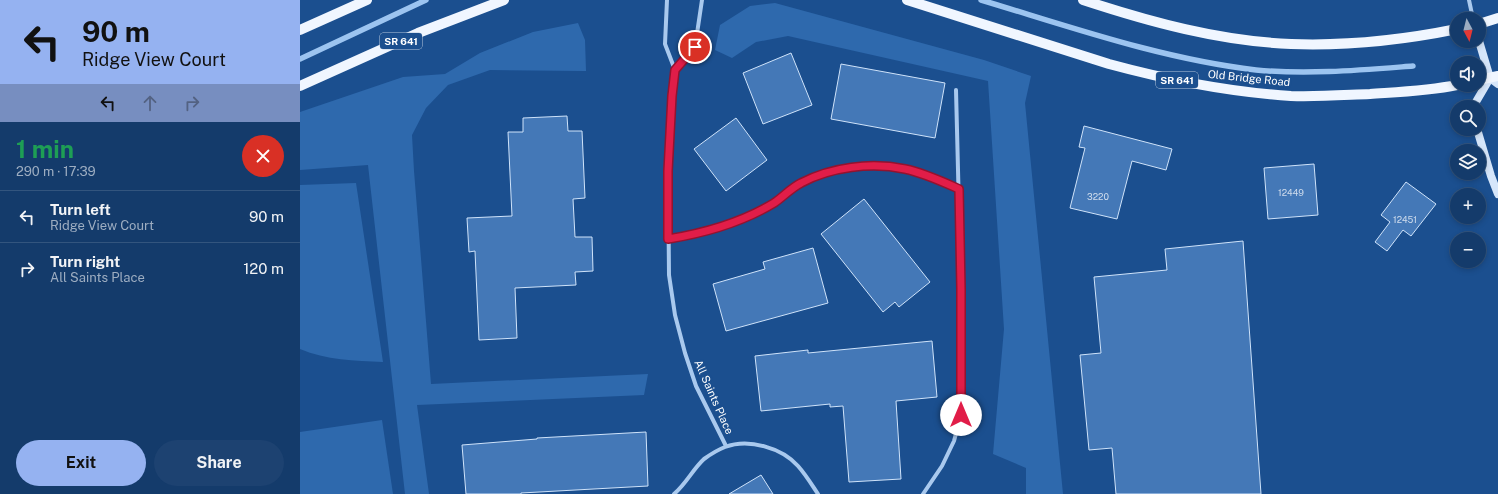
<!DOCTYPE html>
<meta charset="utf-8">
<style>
:root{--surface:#143b6b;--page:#1d4271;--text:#f1f3f6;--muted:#9dadc1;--line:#33557e;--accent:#95b2f1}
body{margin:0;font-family:"Public Sans",sans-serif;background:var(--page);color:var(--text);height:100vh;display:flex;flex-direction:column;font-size:15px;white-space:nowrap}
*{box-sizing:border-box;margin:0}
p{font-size:13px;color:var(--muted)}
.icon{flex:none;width:22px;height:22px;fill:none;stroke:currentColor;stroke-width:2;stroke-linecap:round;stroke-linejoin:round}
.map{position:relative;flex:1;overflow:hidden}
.sheet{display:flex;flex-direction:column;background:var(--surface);width:300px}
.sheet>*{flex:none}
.guide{background:#95b2f1;color:#111;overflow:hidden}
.needle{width:26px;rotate:173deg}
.fabs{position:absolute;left:1150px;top:12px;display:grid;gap:8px}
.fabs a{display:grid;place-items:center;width:36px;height:36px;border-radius:50%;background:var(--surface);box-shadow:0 2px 6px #0003,0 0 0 1px var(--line);font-size:20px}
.pin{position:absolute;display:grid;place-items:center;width:34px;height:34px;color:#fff;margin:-17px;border:2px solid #fff;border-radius:50%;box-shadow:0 1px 4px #0007}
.me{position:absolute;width:44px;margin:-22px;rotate:0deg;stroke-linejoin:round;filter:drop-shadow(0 0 3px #0008)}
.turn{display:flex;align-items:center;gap:14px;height:84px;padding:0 16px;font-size:18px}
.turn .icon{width:52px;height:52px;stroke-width:2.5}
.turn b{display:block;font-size:28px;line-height:34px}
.lanes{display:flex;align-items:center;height:38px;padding:0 16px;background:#0003;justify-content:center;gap:20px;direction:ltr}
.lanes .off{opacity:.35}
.round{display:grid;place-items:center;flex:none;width:42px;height:42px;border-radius:21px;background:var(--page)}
.headline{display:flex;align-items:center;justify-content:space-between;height:68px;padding:0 16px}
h1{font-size:24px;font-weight:700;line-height:30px;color:#1e9e55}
.cta{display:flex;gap:8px;margin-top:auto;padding:8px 16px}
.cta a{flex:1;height:46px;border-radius:24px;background:var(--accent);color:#111;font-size:16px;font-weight:700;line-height:46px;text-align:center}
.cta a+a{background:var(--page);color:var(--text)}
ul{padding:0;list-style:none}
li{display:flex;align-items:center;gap:12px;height:52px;padding:0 16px;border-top:1px solid var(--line)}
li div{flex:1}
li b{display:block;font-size:15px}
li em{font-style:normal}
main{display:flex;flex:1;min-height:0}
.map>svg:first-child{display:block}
.green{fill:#2e69ad}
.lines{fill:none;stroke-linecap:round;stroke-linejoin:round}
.stream{stroke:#9cc4f0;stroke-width:5.5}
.building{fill:#4478b7;stroke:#cfe3fa}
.street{stroke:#a9c9ee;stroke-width:4}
.secondary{stroke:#d6e6fa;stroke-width:8}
.primary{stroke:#f0f6ff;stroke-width:10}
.route-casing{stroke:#92132f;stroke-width:10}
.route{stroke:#e11d48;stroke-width:7}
.labels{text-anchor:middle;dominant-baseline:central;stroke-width:4;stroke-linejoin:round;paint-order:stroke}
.number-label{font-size:9px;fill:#d0dded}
.shield{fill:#1b4f8f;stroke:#bbcadd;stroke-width:1}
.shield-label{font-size:10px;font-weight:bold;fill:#fff}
.street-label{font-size:11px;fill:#fff;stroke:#1b4f8f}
</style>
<main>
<section class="sheet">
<div class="guide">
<div class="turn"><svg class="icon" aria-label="left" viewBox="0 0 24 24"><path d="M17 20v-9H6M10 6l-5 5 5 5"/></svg><div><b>90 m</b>Ridge View Court</div></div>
<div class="lanes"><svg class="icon" aria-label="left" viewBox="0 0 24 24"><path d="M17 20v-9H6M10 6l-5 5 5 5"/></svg><svg class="icon off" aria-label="ahead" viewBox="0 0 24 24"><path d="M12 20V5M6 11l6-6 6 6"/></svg><svg class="icon off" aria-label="right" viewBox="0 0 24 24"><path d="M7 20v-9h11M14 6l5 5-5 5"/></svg></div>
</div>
<div class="headline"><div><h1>1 min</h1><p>290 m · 17:39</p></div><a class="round" style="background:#d93025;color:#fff"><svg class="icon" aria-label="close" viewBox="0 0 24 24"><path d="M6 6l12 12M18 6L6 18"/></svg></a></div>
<ul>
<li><svg class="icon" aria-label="left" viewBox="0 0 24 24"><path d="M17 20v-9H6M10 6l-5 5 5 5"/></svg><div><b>Turn left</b><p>Ridge View Court</p></div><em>90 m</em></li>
<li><svg class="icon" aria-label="right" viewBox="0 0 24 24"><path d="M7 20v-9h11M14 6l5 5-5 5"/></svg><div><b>Turn right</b><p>All Saints Place</p></div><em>120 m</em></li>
</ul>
<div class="cta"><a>Exit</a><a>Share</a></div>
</section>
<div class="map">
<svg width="1198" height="494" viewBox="0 0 1198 494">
<rect width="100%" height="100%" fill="#1b4f8f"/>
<!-- green -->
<g class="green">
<path d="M 475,3 L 684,60 L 731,76 L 725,103 L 763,494 L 726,494 L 726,468 L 693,454 L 704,329 L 688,81 L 488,36 L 456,42 L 432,58 L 415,50 L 420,25 L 450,6 Z"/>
<path d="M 278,23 L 285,40 L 286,71 L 190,70 L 148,85 L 126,108 L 112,135 L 114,171 L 131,384 L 348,374 L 344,395 L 117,405 L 129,494 L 105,494 L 68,165 L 0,170 L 0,112 L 103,77 L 145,74 L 180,53 L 233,32 Z"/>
<path d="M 56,183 L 83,362 C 55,361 26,360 0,349 L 0,185 Z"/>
<path d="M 82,420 L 93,494 L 0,494 L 0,432 Z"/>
</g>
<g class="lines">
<!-- stream -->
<g class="stream">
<path d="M 681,0 C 771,27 862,59 956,70 C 1008,75 1062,70 1113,66"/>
<path d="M 0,59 L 126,0"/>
</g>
</g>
<!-- building -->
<g class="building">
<path d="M 491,53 L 512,105 L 463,124 L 443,73 Z"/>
<path d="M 541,64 L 645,83 L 635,138 L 531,119 Z"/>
<path d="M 267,116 L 268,131 L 282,131 L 285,198 L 273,199 L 275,237 L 292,237 L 293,271 L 275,272 L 276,285 L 215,288 L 217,338 L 179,340 L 175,251 L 169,252 L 167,218 L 212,216 L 208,132 L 223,132 L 223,118 Z"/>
<path d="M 436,118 L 467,160 L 426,191 L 394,149 Z"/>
<path d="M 784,126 L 872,149 L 866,170 L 832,161 L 817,219 L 770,208 L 785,148 L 779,147 Z"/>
<path d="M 1014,164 L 1018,215 L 968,219 L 964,168 Z"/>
<path d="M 1106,182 L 1136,204 L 1111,236 L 1103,230 L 1087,251 L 1075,242 L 1090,222 L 1081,215 Z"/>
<path d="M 564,199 L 630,282 L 599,307 L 595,302 L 583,312 L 521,234 Z"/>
<path d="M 943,241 L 961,494 L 816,494 L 812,448 L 789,450 L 780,355 L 801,353 L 794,277 L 867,270 L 865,249 Z"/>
<path d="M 513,248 L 528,303 L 426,331 L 413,284 L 465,269 L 463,262 Z"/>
<path d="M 632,341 L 637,397 L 596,401 L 601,479 L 549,482 L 543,406 L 530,407 L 530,404 L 461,411 L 455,356 L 508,350 L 508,353 Z"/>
<path d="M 346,432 L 348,486 L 221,493 L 221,494 L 166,494 L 162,445 L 237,439 L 237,438 Z"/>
<path d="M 461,475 L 473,494 L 429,494 Z"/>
</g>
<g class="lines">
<!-- street -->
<g class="street">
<path d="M 367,0 L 365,44 L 375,70 L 372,96 L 368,171 L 369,275 L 375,315 L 385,353 L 396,386 L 426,446"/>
<path d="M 1169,0 L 1173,19"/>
<path d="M 375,70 L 395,47 L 402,0"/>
<path d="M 368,239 C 406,233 441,223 474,203 C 483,197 491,188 501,183 C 542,162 591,163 634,177 C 642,180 651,185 659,189"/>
<path d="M 374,494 C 386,484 393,469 404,459 C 411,454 417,450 425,447 C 449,438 482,448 498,466 C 506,475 512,485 518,494"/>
<path d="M 623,494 L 642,466 L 654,441 L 661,415 L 661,289 L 656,90"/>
</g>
<!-- secondary -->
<g class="secondary">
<path d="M 1179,41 L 1190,78 L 1198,84"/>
<path d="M 1173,107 L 1190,78"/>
<path d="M 1177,129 L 1191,176 L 1198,194"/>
</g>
<!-- primary -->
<g class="primary">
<path d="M 607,0 L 809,64 C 868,80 929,92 991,96 C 1017,97 1044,95 1070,94 C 1099,92 1128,91 1157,85"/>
<path d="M 783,0 C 850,22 919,41 991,44 C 1046,46 1103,40 1157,29"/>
<path d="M 1179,24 L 1198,18"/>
<path d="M 0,30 L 67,0"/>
<path d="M 1179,80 L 1198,76"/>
<path d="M 0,86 L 118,33 L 204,0"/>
</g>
</g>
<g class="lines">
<!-- route casing -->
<g class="route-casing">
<path id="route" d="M 395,47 L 375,70 L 372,96 L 368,171 L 368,239 C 405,233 441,223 474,203 C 483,197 491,188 501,183 C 531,167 571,162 605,169 C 624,173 641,181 659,189 L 661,289 L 661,415"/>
</g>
<!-- route -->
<use href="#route" class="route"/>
</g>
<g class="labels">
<!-- number labels -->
<g class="number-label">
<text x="991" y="192">12449</text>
<text x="798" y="196">3220</text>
<text x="1105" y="219">12451</text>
</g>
<!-- shield labels -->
<g class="shield">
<rect x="80" y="33" width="42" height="16" rx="3"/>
<rect x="856" y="72" width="42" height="16" rx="3"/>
</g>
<g class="shield-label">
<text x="101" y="41">SR 641</text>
<text x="877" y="80">SR 641</text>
</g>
<!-- street labels -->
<g class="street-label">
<text transform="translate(949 78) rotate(6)">Old Bridge Road</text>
<text transform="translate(414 397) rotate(66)">All Saints Place</text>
</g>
</g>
</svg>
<div class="fabs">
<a><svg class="needle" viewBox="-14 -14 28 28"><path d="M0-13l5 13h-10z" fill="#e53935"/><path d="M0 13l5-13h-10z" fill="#9dadc1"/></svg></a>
<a><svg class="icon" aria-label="sound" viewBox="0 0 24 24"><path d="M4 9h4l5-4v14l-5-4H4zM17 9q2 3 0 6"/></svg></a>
<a><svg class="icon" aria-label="search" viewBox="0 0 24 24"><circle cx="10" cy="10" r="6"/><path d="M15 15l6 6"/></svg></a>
<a><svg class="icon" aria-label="layers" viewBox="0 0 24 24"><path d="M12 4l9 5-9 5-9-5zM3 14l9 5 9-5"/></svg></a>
<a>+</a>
<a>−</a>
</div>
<div class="pin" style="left:395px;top:47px;background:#d93025"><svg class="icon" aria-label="arrive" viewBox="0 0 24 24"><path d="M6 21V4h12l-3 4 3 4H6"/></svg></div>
<svg class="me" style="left:661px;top:415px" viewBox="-20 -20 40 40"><circle r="19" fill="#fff"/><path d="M0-13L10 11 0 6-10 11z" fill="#e11d48"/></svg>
</div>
</main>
